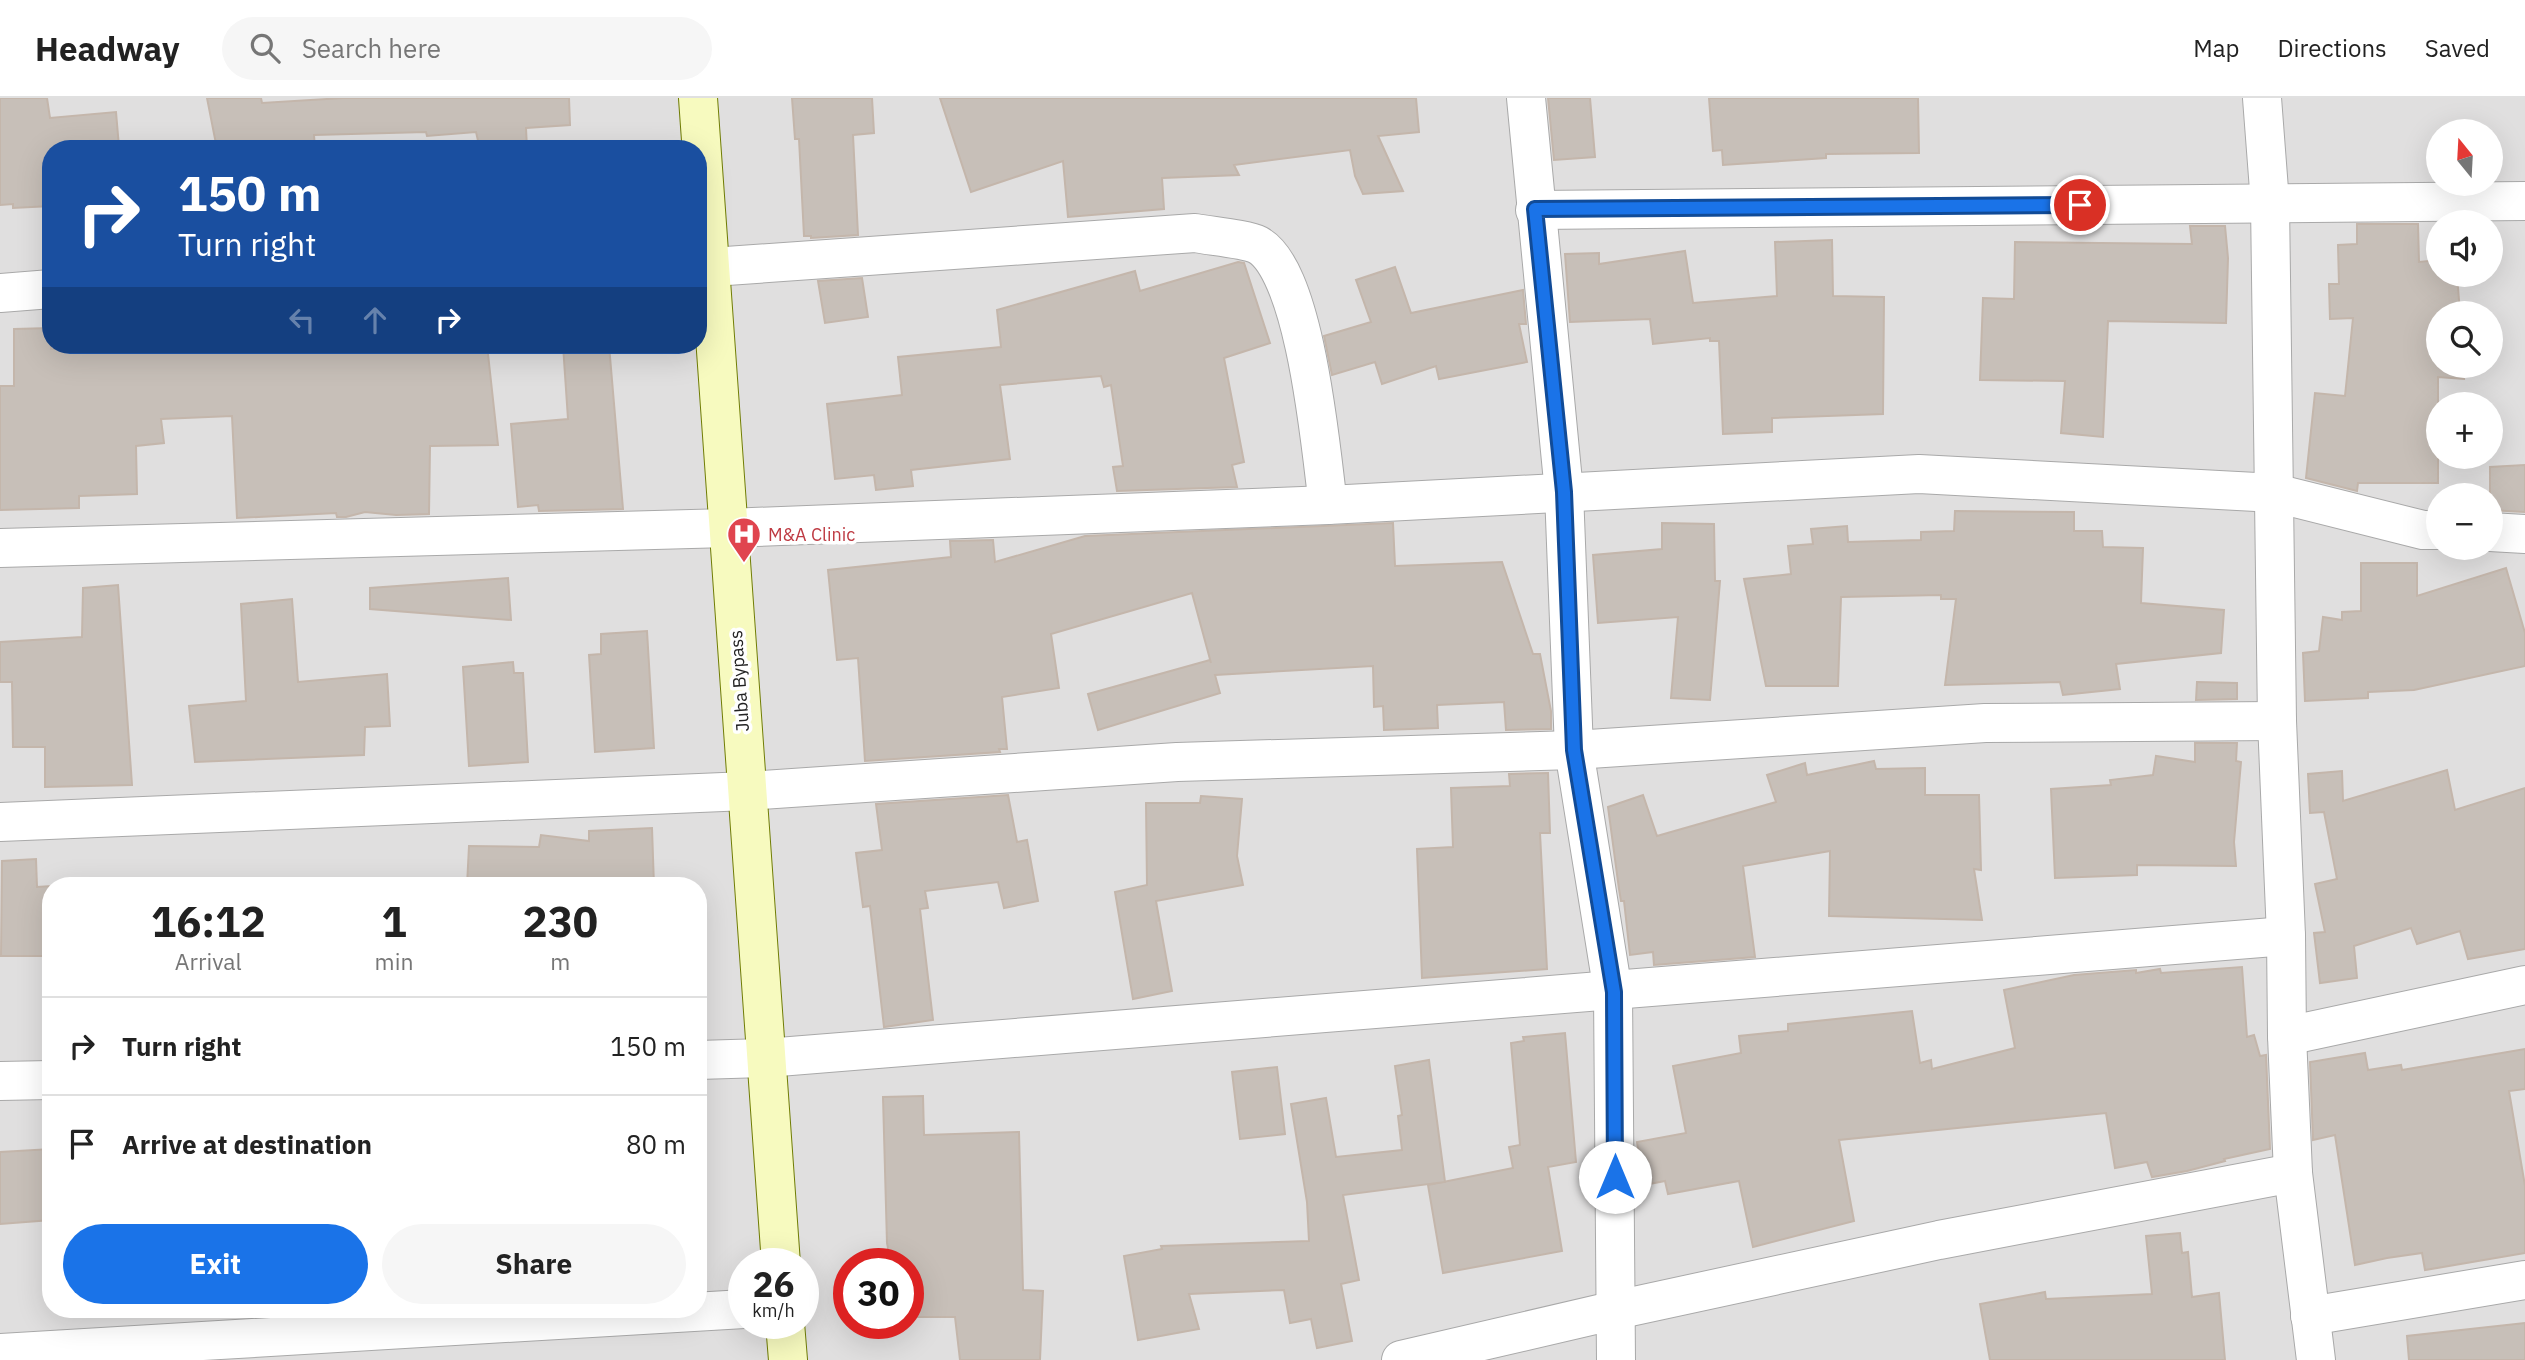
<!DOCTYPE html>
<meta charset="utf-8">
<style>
:root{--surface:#fff;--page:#f6f6f6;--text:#222;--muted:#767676;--line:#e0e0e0;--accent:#1a73e8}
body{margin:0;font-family:"IBM Plex Sans",sans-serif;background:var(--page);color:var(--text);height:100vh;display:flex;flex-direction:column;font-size:26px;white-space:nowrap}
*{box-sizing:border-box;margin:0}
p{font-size:23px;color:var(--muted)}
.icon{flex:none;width:38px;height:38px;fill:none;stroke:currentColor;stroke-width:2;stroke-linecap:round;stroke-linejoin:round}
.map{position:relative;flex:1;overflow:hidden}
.drawer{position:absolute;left:42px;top:779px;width:665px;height:441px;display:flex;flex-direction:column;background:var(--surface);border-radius:28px;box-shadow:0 7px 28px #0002}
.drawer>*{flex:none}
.banner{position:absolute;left:42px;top:42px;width:665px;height:214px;border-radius:28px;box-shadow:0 7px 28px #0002;background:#1a4fa0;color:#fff;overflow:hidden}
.needle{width:46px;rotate:342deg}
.tools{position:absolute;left:2426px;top:21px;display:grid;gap:14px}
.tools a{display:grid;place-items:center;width:77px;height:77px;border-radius:50%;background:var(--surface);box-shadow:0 7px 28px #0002;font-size:35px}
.speed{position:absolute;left:728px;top:1150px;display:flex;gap:14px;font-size:35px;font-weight:700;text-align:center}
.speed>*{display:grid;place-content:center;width:91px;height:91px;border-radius:50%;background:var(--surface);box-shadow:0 7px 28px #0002;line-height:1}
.speed small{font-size:18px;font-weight:400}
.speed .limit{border:10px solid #d22;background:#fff;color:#111}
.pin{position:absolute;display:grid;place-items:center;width:60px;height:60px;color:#fff;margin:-30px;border:4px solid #fff;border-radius:50%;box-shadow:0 2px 7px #0007}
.me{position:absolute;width:77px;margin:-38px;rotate:0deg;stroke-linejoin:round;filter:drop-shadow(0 0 5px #0008)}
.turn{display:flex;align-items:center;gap:24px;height:147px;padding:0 21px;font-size:32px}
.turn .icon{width:91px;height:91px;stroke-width:2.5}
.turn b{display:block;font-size:49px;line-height:60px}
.lanes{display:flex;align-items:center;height:66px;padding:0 21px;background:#0003;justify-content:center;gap:35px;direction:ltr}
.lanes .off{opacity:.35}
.eta{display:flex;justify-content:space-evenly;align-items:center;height:119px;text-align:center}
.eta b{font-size:42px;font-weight:700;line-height:49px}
.cta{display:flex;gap:14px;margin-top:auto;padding:14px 21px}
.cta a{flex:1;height:80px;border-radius:42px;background:var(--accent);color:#fff;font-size:28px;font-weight:700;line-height:80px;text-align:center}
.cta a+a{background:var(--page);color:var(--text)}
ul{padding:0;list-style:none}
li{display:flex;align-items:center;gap:21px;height:98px;padding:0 21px;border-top:2px solid var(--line)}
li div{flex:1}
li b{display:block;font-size:26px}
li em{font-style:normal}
header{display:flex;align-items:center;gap:42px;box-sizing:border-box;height:98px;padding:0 35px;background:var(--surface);border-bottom:2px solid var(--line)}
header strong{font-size:33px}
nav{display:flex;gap:38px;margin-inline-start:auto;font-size:24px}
.search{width:490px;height:63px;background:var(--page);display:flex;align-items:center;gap:18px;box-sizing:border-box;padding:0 24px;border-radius:38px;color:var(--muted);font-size:26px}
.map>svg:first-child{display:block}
.residential{fill:#e0dfdf;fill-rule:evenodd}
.building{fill:#c7bfb8;stroke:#c4b6ab;stroke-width:2}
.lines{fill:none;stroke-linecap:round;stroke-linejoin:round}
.street-casing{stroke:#a9a9a9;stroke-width:40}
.secondary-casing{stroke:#707d05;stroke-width:40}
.street{stroke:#fff;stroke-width:38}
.secondary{stroke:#f7fabf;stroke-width:38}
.route-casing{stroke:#114b97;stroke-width:18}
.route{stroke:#1a73e8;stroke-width:12}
.labels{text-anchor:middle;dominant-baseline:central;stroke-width:7;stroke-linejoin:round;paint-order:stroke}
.health-label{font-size:18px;fill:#be3a42;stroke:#fff;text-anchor:start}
.street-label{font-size:18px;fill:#222;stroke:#fff}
</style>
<header>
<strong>Headway</strong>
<div class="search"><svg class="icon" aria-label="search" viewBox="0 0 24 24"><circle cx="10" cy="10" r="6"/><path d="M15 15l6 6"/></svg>Search here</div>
<nav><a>Map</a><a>Directions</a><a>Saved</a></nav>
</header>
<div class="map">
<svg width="2525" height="1262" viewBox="0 0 2525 1262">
<rect width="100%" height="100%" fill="#f2efe9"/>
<!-- residential -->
<path class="residential" d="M 0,0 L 2525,0 L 2525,1262 L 0,1262 ZM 2438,33 L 2490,33 L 2490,86 L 2438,86 ZM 51,51 L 698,51 L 698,247 L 51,247 ZM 2438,124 L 2490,124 L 2490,177 L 2438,177 ZM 2438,215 L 2490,215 L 2490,268 L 2438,268 ZM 2438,306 L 2490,306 L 2490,359 L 2438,359 ZM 2438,397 L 2490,397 L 2490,450 L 2438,450 ZM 51,788 L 698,788 L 698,1211 L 51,1211 ZM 744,1166 L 803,1166 L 803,1225 L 744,1225 ZM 849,1166 L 908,1166 L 908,1225 L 849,1225 Z"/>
<!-- building -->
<g class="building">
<path d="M 0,0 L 47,0 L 50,20 L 116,14 L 119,49 L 51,51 L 51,108 L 13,110 L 13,106 L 0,107 Z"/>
<path d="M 207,0 L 261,0 L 262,5 L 343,0 L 569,0 L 570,27 L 526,30 L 527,51 L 480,51 L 476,34 L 427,38 L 426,34 L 314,37 L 315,51 L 217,51 Z"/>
<path d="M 792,0 L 872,0 L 874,35 L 853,37 L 858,137 L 811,140 L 811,138 L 804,138 L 799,41 L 795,41 Z"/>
<path d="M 940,0 L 1416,0 L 1419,34 L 1378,38 L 1403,93 L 1363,96 L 1355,78 L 1350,52 L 1234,67 L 1239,77 L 1162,80 L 1164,111 L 1068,119 L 1063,63 L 971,94 Z"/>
<path d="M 1548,0 L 1590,0 L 1595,59 L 1554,62 Z"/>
<path d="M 1709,0 L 1918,0 L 1919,55 L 1826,56 L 1826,60 L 1723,67 L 1722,52 L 1713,53 Z"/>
<path d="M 2357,126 L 2418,126 L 2419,164 L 2438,162 L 2438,177 L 2457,177 L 2460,215 L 2438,215 L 2438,268 L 2463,268 L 2464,281 L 2438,279 L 2438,385 L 2358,385 L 2357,393 L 2306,380 L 2315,295 L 2345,298 L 2353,220 L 2330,221 L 2329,186 L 2339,186 L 2338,147 L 2357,146 Z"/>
<path d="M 2190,128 L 2225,128 L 2228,160 L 2226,225 L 2108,223 L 2103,339 L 2061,335 L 2065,283 L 1980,282 L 1983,200 L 2014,201 L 2015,144 L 2192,146 Z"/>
<path d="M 1832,142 L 1833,198 L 1884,199 L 1883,316 L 1772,320 L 1772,334 L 1723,336 L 1719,243 L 1710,243 L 1710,240 L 1653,246 L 1650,221 L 1570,224 L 1565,156 L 1599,155 L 1599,166 L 1685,153 L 1693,205 L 1777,198 L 1775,144 Z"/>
<path d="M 1238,164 L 1244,165 L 1270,245 L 1224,260 L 1244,364 L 1232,367 L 1237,389 L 1117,393 L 1113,369 L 1123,368 L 1111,287 L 1104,289 L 1101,278 L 1000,287 L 1010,361 L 911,372 L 913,388 L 876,392 L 874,377 L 835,381 L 827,306 L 902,297 L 898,259 L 1001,249 L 997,212 L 1135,173 L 1140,193 Z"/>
<path d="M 1395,169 L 1411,215 L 1523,192 L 1526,226 L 1519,226 L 1527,264 L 1439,281 L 1436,268 L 1382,286 L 1375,264 L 1332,277 L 1324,238 L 1371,224 L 1356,182 Z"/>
<path d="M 862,180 L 868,219 L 825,225 L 818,183 Z"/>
<path d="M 51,230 L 51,251 L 192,250 L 192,247 L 487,247 L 498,347 L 430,348 L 429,416 L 396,417 L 365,414 L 346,419 L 337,419 L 336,415 L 237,420 L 232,318 L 161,321 L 164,345 L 136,348 L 137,396 L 79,398 L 79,410 L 0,412 L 0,288 L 14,288 L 14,231 Z"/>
<path d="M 563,247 L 609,247 L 623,411 L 539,413 L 538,407 L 518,409 L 511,326 L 568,321 Z"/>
<path d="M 2525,367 L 2525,414 L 2490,412 L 2490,369 Z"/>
<path d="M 1955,413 L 2074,414 L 2074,433 L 2102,433 L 2103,449 L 2143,450 L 2141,505 L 2224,512 L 2221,555 L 2116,566 L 2120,591 L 2063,597 L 2060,584 L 1945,587 L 1956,501 L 1941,501 L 1941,497 L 1841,499 L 1838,588 L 1766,588 L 1744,481 L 1791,476 L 1788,448 L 1813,446 L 1811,431 L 1847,428 L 1848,444 L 1921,442 L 1921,434 L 1954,433 Z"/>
<path d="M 1393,425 L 1395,468 L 1502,464 L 1533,556 L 1540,556 L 1551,613 L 1551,631 L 1506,632 L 1504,604 L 1437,607 L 1438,630 L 1384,632 L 1383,608 L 1374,609 L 1373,568 L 1215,577 L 1220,595 L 1098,632 L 1088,596 L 1210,562 L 1211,565 L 1192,495 L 1051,536 L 1059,590 L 1002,599 L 1007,651 L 999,651 L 1000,654 L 865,663 L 858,560 L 837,562 L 828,472 L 951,459 L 950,443 L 993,442 L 995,464 L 1085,438 Z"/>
<path d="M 1662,425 L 1714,426 L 1715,483 L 1720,483 L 1710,602 L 1671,600 L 1678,519 L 1598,525 L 1593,457 L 1662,451 Z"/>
<path d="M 2361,465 L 2417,465 L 2417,498 L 2506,470 L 2525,535 L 2525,568 L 2414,592 L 2368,594 L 2368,600 L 2305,603 L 2303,555 L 2319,553 L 2323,519 L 2342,522 L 2342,514 L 2361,513 Z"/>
<path d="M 508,480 L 511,522 L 370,511 L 370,490 Z"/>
<path d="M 118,487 L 132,687 L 45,689 L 45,649 L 13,649 L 12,584 L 0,584 L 0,544 L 82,539 L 83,490 Z"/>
<path d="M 292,501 L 298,584 L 387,576 L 390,628 L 365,629 L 364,657 L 195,664 L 189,608 L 246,603 L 241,506 Z"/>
<path d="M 647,533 L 654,650 L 595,654 L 589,557 L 601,556 L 601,536 Z"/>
<path d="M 513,564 L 514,575 L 523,575 L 528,664 L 469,668 L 463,569 Z"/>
<path d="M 2197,584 L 2237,585 L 2237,601 L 2196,602 Z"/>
<path d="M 2195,645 L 2237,645 L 2236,663 L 2241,664 L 2234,744 L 2236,768 L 2137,767 L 2137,777 L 2055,780 L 2051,691 L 2111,687 L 2110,682 L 2153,677 L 2156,658 L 2195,664 Z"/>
<path d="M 1874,663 L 1876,671 L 1925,670 L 1925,697 L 1979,697 L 1981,772 L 1974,771 L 1982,822 L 1829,818 L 1830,753 L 1743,768 L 1755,859 L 1654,867 L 1653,854 L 1630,857 L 1624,803 L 1621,803 L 1619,791 L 1608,709 L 1643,697 L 1657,738 L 1776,704 L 1767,677 L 1805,665 L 1807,677 Z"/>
<path d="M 2447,672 L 2455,712 L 2525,690 L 2525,851 L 2468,861 L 2460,833 L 2417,846 L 2411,830 L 2354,848 L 2357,880 L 2320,885 L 2314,835 L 2325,834 L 2315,786 L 2337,781 L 2324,714 L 2310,715 L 2308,676 L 2342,673 L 2343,703 Z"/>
<path d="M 1548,675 L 1550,735 L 1540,735 L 1547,871 L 1422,880 L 1417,751 L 1453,749 L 1451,690 L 1510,688 L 1509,676 Z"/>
<path d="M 1008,697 L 1017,744 L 1027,742 L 1038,803 L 1004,810 L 998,784 L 925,793 L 928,810 L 920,811 L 933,922 L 884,929 L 870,808 L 863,809 L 856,755 L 882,752 L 876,706 Z"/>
<path d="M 1201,698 L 1242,701 L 1237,758 L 1243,787 L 1156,803 L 1172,893 L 1133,901 L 1115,794 L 1147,787 L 1146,705 L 1200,705 Z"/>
<path d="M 652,730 L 654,788 L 467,788 L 469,748 L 539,749 L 541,737 L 589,743 L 589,733 Z"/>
<path d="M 36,761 L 37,789 L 51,788 L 51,858 L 1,858 L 2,763 Z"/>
<path d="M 2242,869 L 2247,939 L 2254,937 L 2260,958 L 2266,957 L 2270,1051 L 2224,1061 L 2225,1063 L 2187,1073 L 2152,1079 L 2147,1064 L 2115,1070 L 2106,1015 L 1839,1042 L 1854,1123 L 1753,1149 L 1739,1083 L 1668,1096 L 1665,1083 L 1644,1087 L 1637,1044 L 1686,1035 L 1673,968 L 1741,955 L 1739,938 L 1788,933 L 1788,926 L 1912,913 L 1920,965 L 1931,962 L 1932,971 L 2015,950 L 2004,892 L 2074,877 L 2136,872 L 2136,875 L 2160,871 L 2161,875 Z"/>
<path d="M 1565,935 L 1576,1064 L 1548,1069 L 1562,1153 L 1443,1175 L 1428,1087 L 1513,1070 L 1509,1049 L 1520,1047 L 1511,945 L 1524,943 L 1523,939 Z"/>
<path d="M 2525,951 L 2525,991 L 2509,993 L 2525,1088 L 2525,1155 L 2425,1172 L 2422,1155 L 2387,1160 L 2355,1167 L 2335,1037 L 2313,1042 L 2310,964 L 2365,955 L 2368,972 L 2401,967 L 2402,972 Z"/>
<path d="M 1429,962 L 1445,1084 L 1343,1097 L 1359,1182 L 1341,1186 L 1352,1243 L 1317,1250 L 1311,1221 L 1290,1225 L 1284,1192 L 1189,1196 L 1199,1231 L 1138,1242 L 1124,1158 L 1162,1151 L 1161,1148 L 1309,1143 L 1307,1104 L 1291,1006 L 1326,1000 L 1336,1059 L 1402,1052 L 1398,1018 L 1402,1017 L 1395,968 Z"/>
<path d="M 1277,969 L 1285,1036 L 1240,1041 L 1232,974 Z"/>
<path d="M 923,998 L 924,1037 L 1019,1034 L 1023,1192 L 1043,1193 L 1040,1262 L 960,1262 L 955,1219 L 908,1219 L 908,1166 L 891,1166 L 887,1145 L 883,999 Z"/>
<path d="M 51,1051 L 51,1122 L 0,1126 L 0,1054 Z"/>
<path d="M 2180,1135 L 2182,1155 L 2188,1154 L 2192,1199 L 2219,1195 L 2225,1262 L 1990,1262 L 1980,1206 L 2045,1194 L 2046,1201 L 2152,1196 L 2146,1138 Z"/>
<path d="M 2525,1225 L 2525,1262 L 2409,1262 L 2407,1238 Z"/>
</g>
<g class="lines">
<!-- street casing -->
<g class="street-casing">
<g id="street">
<path d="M 1526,0 L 1564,394 L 1574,652 L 1613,894 L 1616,1262"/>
<path d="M 2262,0 L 2270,105 L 2277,623 L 2286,838 L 2287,938 L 2293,1075 L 2316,1262"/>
<path d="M 1535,112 L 2525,103"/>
<path d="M 698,170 L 1195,135 C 1210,138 1246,141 1258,147 C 1306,174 1321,353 1328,407"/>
<path d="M 0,195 L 51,191"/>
<path d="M 2490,434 L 2525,436"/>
<path d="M 0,450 L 728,430 L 1328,407 L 1919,376 L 2275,395 L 2423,432 L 2438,432"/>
<path d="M 0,724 L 747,693 L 1177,664 L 1574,652 L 1985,625 L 2277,623"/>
<path d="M 2287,938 L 2525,887"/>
<path d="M 698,962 L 766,960 L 2286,838"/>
<path d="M 0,983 L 51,982"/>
<path d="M 2310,1218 L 2525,1182"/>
<path d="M 0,1255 L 744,1211"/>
<path d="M 1401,1262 L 1616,1212 L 1939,1142 L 2293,1075"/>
</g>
</g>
<!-- secondary casing -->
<g class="secondary-casing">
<g id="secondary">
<path d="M 698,0 L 781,1166"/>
<path d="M 785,1225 L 788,1262"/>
</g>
</g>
<!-- street -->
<use href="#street" class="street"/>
<!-- secondary -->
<use href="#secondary" class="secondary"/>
</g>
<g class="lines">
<!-- route casing -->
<g class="route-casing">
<path id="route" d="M 1615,1079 L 1614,894 L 1574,652 L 1564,394 L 1535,111 L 2080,107"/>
</g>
<!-- route -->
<use href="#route" class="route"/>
</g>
<!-- icons -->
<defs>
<g id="hospital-pin" transform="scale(1.75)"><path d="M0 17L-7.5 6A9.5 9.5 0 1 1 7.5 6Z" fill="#e0444e" stroke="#fff"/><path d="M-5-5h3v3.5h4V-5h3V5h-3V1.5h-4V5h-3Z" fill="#fff"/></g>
</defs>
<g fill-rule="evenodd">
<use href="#hospital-pin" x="744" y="436"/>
</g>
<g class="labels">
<!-- health labels -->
<g class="health-label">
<text x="768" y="436">M&amp;A Clinic</text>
</g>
<!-- street labels -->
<g class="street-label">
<text transform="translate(739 583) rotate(-94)">Juba Bypass</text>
</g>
</g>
</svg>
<div class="tools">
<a><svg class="needle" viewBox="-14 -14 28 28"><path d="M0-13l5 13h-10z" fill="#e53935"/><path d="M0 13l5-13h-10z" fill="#767676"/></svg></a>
<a><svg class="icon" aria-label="sound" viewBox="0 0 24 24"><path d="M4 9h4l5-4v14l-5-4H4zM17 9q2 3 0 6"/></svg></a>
<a><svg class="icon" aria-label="search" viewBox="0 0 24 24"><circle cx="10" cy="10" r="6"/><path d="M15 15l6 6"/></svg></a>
<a>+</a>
<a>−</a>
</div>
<div class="speed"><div>26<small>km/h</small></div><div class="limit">30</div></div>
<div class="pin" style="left:2080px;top:107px;background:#d93025"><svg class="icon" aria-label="arrive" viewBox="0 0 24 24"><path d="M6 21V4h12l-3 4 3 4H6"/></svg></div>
<svg class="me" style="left:1615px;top:1079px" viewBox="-20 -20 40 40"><circle r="19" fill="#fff"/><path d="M0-13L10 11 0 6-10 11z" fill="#1a73e8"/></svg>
<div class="banner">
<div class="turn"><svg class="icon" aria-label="right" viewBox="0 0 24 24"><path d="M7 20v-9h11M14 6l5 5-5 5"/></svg><div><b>150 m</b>Turn right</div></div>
<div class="lanes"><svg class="icon off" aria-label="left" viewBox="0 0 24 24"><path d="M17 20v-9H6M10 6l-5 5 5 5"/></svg><svg class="icon off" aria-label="ahead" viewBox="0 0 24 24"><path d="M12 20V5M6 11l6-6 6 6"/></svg><svg class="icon" aria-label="right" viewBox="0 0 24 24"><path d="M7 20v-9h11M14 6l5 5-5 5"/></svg></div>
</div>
<section class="drawer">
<div class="eta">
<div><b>16:12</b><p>Arrival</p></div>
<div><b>1</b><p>min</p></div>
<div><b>230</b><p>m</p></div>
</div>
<ul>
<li><svg class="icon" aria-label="right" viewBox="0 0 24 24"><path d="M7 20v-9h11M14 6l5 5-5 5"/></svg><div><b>Turn right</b></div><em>150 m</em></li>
<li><svg class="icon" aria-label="arrive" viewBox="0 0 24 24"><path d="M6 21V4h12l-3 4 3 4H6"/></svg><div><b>Arrive at destination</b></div><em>80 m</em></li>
</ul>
<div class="cta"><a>Exit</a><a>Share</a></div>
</section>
</div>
